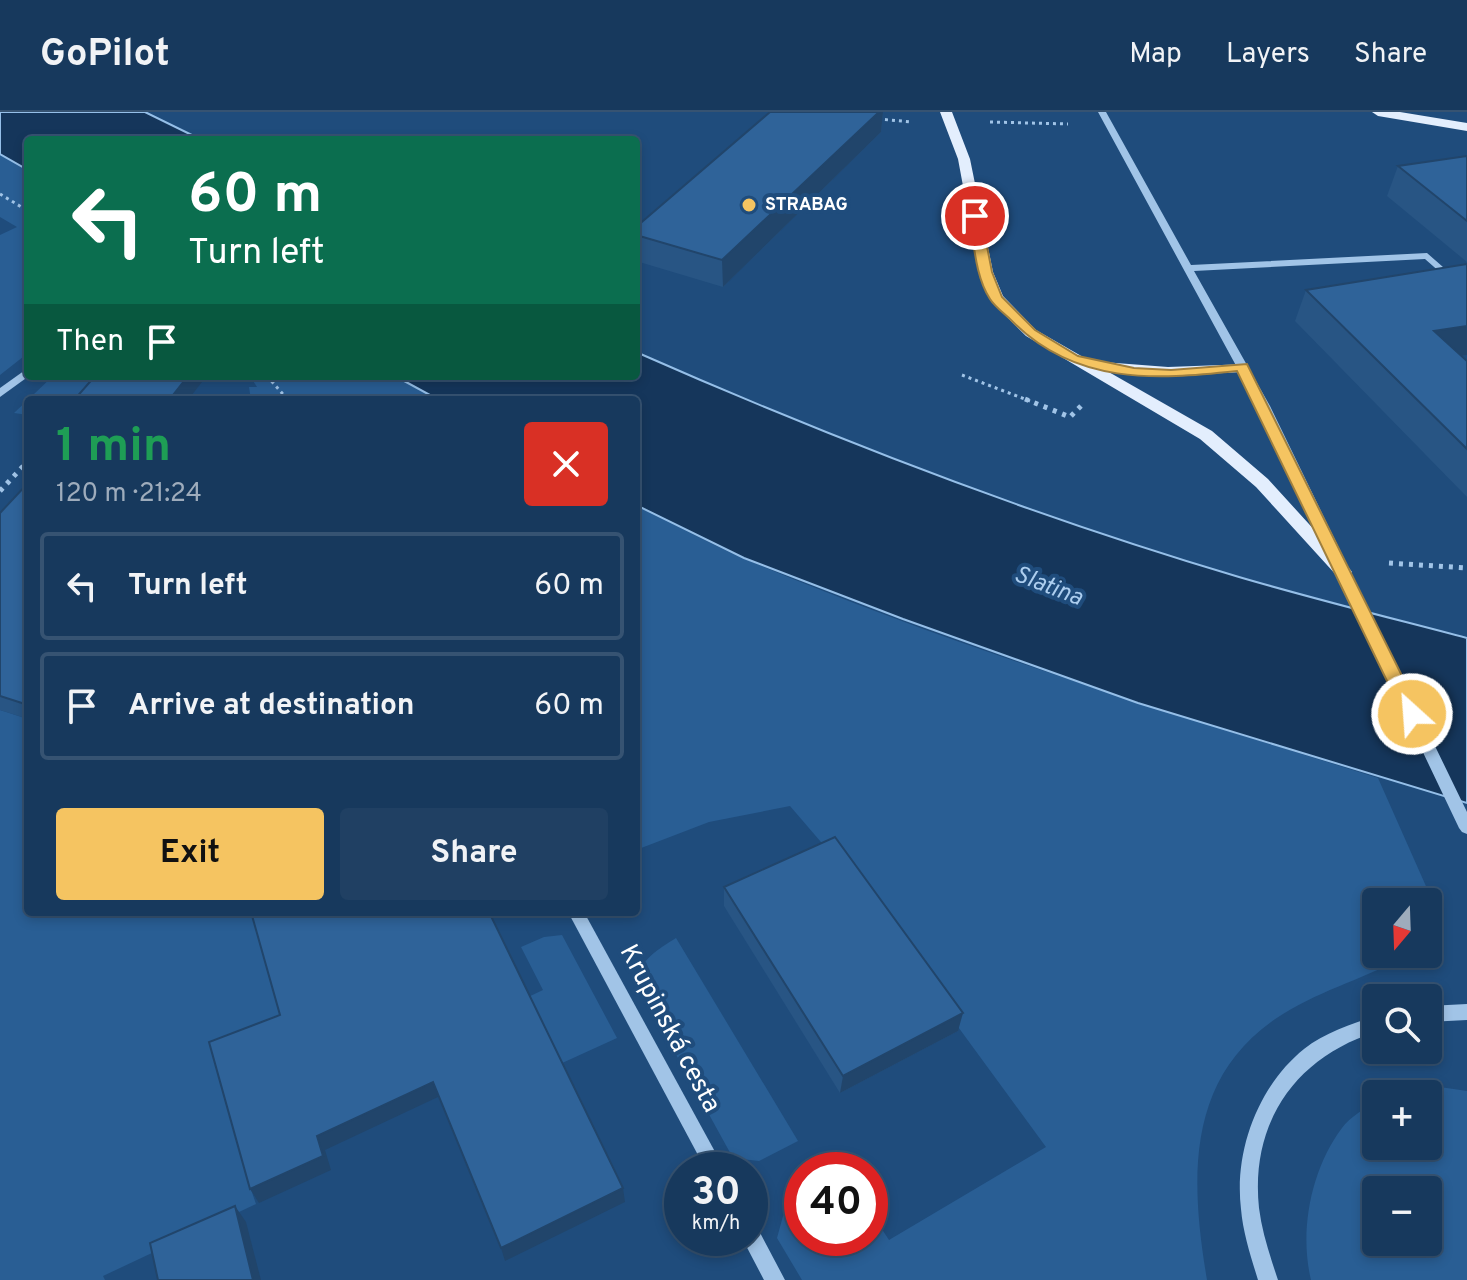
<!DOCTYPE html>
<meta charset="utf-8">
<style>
:root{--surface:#17395d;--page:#204063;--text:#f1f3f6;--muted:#9eacbc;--line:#365372;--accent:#f5c461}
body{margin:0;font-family:Overpass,sans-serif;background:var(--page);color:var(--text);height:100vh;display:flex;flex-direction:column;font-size:30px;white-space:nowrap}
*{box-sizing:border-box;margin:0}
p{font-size:26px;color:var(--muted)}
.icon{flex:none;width:44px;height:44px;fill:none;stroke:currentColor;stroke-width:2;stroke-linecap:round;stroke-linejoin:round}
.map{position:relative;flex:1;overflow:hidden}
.side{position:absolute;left:24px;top:284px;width:616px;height:520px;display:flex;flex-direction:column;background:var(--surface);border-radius:8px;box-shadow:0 4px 12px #0003,0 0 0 2px var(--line)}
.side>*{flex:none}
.banner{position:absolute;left:24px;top:24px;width:616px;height:244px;border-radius:8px;box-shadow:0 4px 12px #0003,0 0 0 2px var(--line);background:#0b6e4f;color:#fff;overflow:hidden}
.needle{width:52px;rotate:199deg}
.fabs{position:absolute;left:1362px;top:776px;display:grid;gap:16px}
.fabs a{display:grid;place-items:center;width:80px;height:80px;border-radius:8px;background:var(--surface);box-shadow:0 4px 12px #0003,0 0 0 2px var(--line);font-size:40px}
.speed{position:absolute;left:664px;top:1040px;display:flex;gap:16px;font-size:40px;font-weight:700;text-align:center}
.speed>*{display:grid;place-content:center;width:104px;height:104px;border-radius:50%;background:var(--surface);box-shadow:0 4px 12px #0003,0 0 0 2px var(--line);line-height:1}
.speed small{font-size:20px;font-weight:400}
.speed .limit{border:12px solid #d22;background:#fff;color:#111}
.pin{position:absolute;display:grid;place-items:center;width:68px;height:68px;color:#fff;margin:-34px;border:4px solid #fff;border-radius:50%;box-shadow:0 2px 8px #0007}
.me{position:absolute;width:88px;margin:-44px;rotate:334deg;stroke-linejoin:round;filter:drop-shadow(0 0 6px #0008)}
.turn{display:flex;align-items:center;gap:28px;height:168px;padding:0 32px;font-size:36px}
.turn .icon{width:104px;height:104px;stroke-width:2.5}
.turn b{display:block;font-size:56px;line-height:68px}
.then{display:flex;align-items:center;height:76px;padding:0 32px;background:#0003;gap:16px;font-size:30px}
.round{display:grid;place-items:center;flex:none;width:84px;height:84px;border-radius:8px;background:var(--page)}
.headline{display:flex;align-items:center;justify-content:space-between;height:136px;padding:0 32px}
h1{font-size:48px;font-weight:700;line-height:60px;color:#1e9e55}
.button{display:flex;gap:16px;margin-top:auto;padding:16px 32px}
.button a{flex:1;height:92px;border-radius:8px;background:var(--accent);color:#111;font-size:32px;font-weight:700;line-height:92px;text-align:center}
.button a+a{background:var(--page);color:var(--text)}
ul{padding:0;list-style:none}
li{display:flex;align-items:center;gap:24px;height:108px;margin:0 16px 12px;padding:0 16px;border:4px solid var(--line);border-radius:8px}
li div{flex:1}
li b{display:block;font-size:30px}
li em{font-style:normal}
header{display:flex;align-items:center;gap:48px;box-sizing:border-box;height:112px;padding:0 40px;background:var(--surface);border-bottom:2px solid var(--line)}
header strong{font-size:38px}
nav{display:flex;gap:44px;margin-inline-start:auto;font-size:28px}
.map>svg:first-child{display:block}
.green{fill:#295e94;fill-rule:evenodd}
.water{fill:#15365b;stroke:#95bfe8;stroke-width:2}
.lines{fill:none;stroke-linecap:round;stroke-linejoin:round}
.path-far1{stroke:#a1c4e7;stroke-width:3;stroke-dasharray:3 4;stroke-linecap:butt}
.path{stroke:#a1c4e7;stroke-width:5;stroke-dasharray:4 6;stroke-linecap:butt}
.minor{fill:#a1c4e7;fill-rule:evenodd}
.major{fill:#e3eefd;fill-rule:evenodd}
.wall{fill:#285584}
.shaded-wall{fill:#21456b}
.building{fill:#2f6399;stroke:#21456b;stroke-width:2}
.route{fill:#f5c461;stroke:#9f7f3f;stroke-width:2}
.poi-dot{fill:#f5c461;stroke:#1f4c7c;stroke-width:3}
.labels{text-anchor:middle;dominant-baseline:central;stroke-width:8;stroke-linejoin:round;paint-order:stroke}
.far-poi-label{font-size:18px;font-weight:bold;fill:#fff;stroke:#1f4c7c;text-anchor:start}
.water-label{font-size:24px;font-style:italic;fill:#adceef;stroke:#1f4c7c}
.near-street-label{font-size:26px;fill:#fff;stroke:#1f4c7c}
</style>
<header>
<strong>GoPilot</strong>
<nav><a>Map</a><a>Layers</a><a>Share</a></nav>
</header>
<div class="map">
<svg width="1467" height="1168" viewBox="0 0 1467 1168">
<rect width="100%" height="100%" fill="#1f4c7c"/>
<!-- green -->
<g class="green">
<path d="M 0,42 L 28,58 L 28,241 L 0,263 L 0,123 L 17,115 L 0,105 Z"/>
<path d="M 53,264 L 94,264 L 74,288 L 28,288 L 28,303 L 14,301 Z"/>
<path d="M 250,264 L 395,264 L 439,288 L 251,288 L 249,275 L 257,275 Z"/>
<path d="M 636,393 C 672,411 708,431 745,447 C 950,534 1166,599 1378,666 L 1441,808 L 1436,824 L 1428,830 L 1428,790 L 1376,790 L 1376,842 L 1410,842 C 1369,865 1323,877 1283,902 C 1185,963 1190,1067 1207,1168 L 802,1168 L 777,1126 L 783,1104 L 802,1082 L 802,1126 L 870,1126 L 870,1099 L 889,1128 L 1046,1035 L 833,744 L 790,694 L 709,710 L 636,738 Z"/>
<path d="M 0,598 L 28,607 L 28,800 L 254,800 L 289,917 L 246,1063 L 256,1092 L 103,1164 L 105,1168 L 0,1168 Z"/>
<path d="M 562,823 L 617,926 L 560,952 L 526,886 L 543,878 L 521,835 L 544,825 Z"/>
<path d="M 676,826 L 798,1029 L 759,1049 L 733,1046 L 635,868 C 643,846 657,838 676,826 Z"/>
<path d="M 1407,975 L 1440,975 L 1467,979 L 1467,1168 L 1311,1168 C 1299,1119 1311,1057 1342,1016 C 1349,1006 1365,996 1376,989 L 1376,1034 L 1428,1034 L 1428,982 L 1391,982 ZM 1428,1078 L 1428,1130 L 1376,1130 L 1376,1078 Z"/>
</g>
<!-- water -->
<g class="water">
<path d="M 0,0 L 145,0 L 202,28 L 28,28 L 28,58 L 0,42 Z"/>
<path d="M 636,240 C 831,326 1033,404 1239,465 C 1314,487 1391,506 1467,526 L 1467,691 L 1138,591 L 903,507 L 744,446 L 636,393 L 636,288 L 439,288 L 395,264 L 636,264 Z"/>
</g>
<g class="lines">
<!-- path-far1 -->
<g class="path-far1">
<path d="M 878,7 L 912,10"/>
<path d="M 990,10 L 1068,12"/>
<path d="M 0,82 L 28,99"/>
<path d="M 962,263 L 1030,289"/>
<path d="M 267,264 L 288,288"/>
</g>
<!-- path -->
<g class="path">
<path d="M 1025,287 L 1070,305 L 1081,294"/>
<path d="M 0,379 L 28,349"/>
<path d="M 1389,451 L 1467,456"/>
</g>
<!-- minor -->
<g class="minor">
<path d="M 1098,0 L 1106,0 L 1191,153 L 1427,141 L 1467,176 L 1467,184 L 1425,147 L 1194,159 L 1270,294 L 1467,700 L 1467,722 L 1462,720 L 1459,716 L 1258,294 Z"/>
<path d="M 28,256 L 29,264 L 0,285 L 0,276 Z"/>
<path d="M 568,800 L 584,800 L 725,1058 L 706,1058 Z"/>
<path d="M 1467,892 L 1467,908 L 1428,910 L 1428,894 Z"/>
<path d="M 1376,904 L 1376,920 C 1296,945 1250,1010 1259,1096 C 1262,1120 1270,1144 1278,1168 L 1258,1168 C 1251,1145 1243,1121 1241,1097 C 1234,1039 1258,974 1304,937 C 1324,921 1351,912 1376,904 Z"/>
<path d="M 750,1112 L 757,1115 L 785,1168 L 764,1168 L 742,1126 L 750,1126 Z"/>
</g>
<!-- major -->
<g class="major">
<path d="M 940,0 L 952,0 L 970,47 L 993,160 L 1003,184 L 1036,218 L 1090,249 L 1168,255 L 1248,252 L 1248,258 L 1242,260 L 1168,264 L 1107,259 L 1212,319 L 1268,367 L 1349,456 L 1352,460 L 1349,464 L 1337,464 L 1256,375 L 1200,327 L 1026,224 L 991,189 L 979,160 L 958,47 Z"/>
<path d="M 1372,0 L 1400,0 L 1467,11 L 1467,19 L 1378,4 Z"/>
</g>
</g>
<!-- wall -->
<g class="wall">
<path d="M 770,0 L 883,0 L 881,20 L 723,175 L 636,149 L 636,115 Z"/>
<path d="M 1467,44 L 1467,150 L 1387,84 L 1398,54 Z"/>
<path d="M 1467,152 L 1467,243 L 1461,244 L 1467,249 L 1467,385 L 1295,209 L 1306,178 Z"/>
<path d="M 28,371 L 28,607 L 0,598 L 0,401 Z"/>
<path d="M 724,775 L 958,919 L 840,981 L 724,794 Z"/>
</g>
<!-- shaded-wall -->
<g class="shaded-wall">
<path d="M 879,0 L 883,0 L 881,20 L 723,175 L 722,148 Z"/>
<path d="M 1467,214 L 1467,243 L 1421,250 L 1434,219 Z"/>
<path d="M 188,264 L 200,264 L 202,270 L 188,288 L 169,288 Z"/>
<path d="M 963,901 L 958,919 L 840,981 L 843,964 Z"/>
<path d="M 433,970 L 438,985 L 325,1038 L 331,1058 L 259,1091 L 250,1077 L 317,1024 Z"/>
<path d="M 623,1076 L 625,1090 L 505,1149 L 501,1136 Z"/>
<path d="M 235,1094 L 246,1110 L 261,1168 L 253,1168 Z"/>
</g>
<!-- building -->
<g class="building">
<path d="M 770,0 L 879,0 L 722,148 L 636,123 L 636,115 Z"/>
<path d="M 1467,44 L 1467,109 L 1398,54 Z"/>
<path d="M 1467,152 L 1467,214 L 1434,219 L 1467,249 L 1467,337 L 1306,178 Z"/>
<path d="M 95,264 L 188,264 L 169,288 L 74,288 Z"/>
<path d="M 28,371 L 28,588 L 25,592 L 0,584 L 0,401 Z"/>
<path d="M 835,725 L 963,901 L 843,964 L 724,775 Z"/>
<path d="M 251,800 L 489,800 L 623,1076 L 501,1136 L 433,970 L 317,1024 L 323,1044 L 250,1077 L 209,930 L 280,903 Z"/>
<path d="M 235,1094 L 253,1168 L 158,1168 L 150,1131 Z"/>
</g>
<!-- route -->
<path class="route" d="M 975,100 L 981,104 L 992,160 L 1002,185 L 1035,218 L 1078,244 L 1134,256 L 1171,258 L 1247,252 L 1421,602 L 1418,607 L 1412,609 L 1403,602 L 1237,259 C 1155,268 1075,273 1012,209 C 1005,202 995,195 990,187 C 975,164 974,130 969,104 Z"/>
<!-- markers -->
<circle class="poi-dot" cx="749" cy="93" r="8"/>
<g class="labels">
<!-- far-poi labels -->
<g class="far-poi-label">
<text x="765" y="93">STRABAG</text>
</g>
<!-- water labels -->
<g class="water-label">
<text transform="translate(1048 475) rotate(21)">Slatina</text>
</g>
<!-- near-street labels -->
<g class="near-street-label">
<text transform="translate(669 917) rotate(62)">Krupinská cesta</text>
</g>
</g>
</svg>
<div class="fabs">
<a><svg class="needle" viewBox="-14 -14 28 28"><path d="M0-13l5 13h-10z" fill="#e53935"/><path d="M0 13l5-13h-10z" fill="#9eacbc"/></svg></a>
<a><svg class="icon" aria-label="search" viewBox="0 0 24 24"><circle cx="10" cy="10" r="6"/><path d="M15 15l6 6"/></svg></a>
<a>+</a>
<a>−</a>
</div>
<div class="speed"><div>30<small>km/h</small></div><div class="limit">40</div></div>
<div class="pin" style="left:975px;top:104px;background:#d93025"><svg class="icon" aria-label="arrive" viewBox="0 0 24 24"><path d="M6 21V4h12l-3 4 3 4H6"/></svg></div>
<svg class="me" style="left:1412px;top:602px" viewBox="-20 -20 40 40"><circle r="17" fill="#f5c461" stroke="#fff" stroke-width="3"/><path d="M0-11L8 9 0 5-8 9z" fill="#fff"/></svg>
<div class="banner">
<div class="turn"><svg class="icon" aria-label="left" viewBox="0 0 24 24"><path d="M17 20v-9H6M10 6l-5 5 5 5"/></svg><div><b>60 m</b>Turn left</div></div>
<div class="then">Then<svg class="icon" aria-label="arrive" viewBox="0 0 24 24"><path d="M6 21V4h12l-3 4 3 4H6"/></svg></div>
</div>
<section class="side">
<div class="headline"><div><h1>1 min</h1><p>120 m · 21:24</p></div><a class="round" style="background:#d93025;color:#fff"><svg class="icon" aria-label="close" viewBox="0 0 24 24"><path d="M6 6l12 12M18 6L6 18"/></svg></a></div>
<ul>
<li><svg class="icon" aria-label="left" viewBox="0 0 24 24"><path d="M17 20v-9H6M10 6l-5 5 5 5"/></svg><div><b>Turn left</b></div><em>60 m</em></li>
<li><svg class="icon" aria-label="arrive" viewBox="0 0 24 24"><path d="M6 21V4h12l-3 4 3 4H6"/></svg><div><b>Arrive at destination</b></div><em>60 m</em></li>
</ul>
<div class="button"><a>Exit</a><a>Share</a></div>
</section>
</div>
